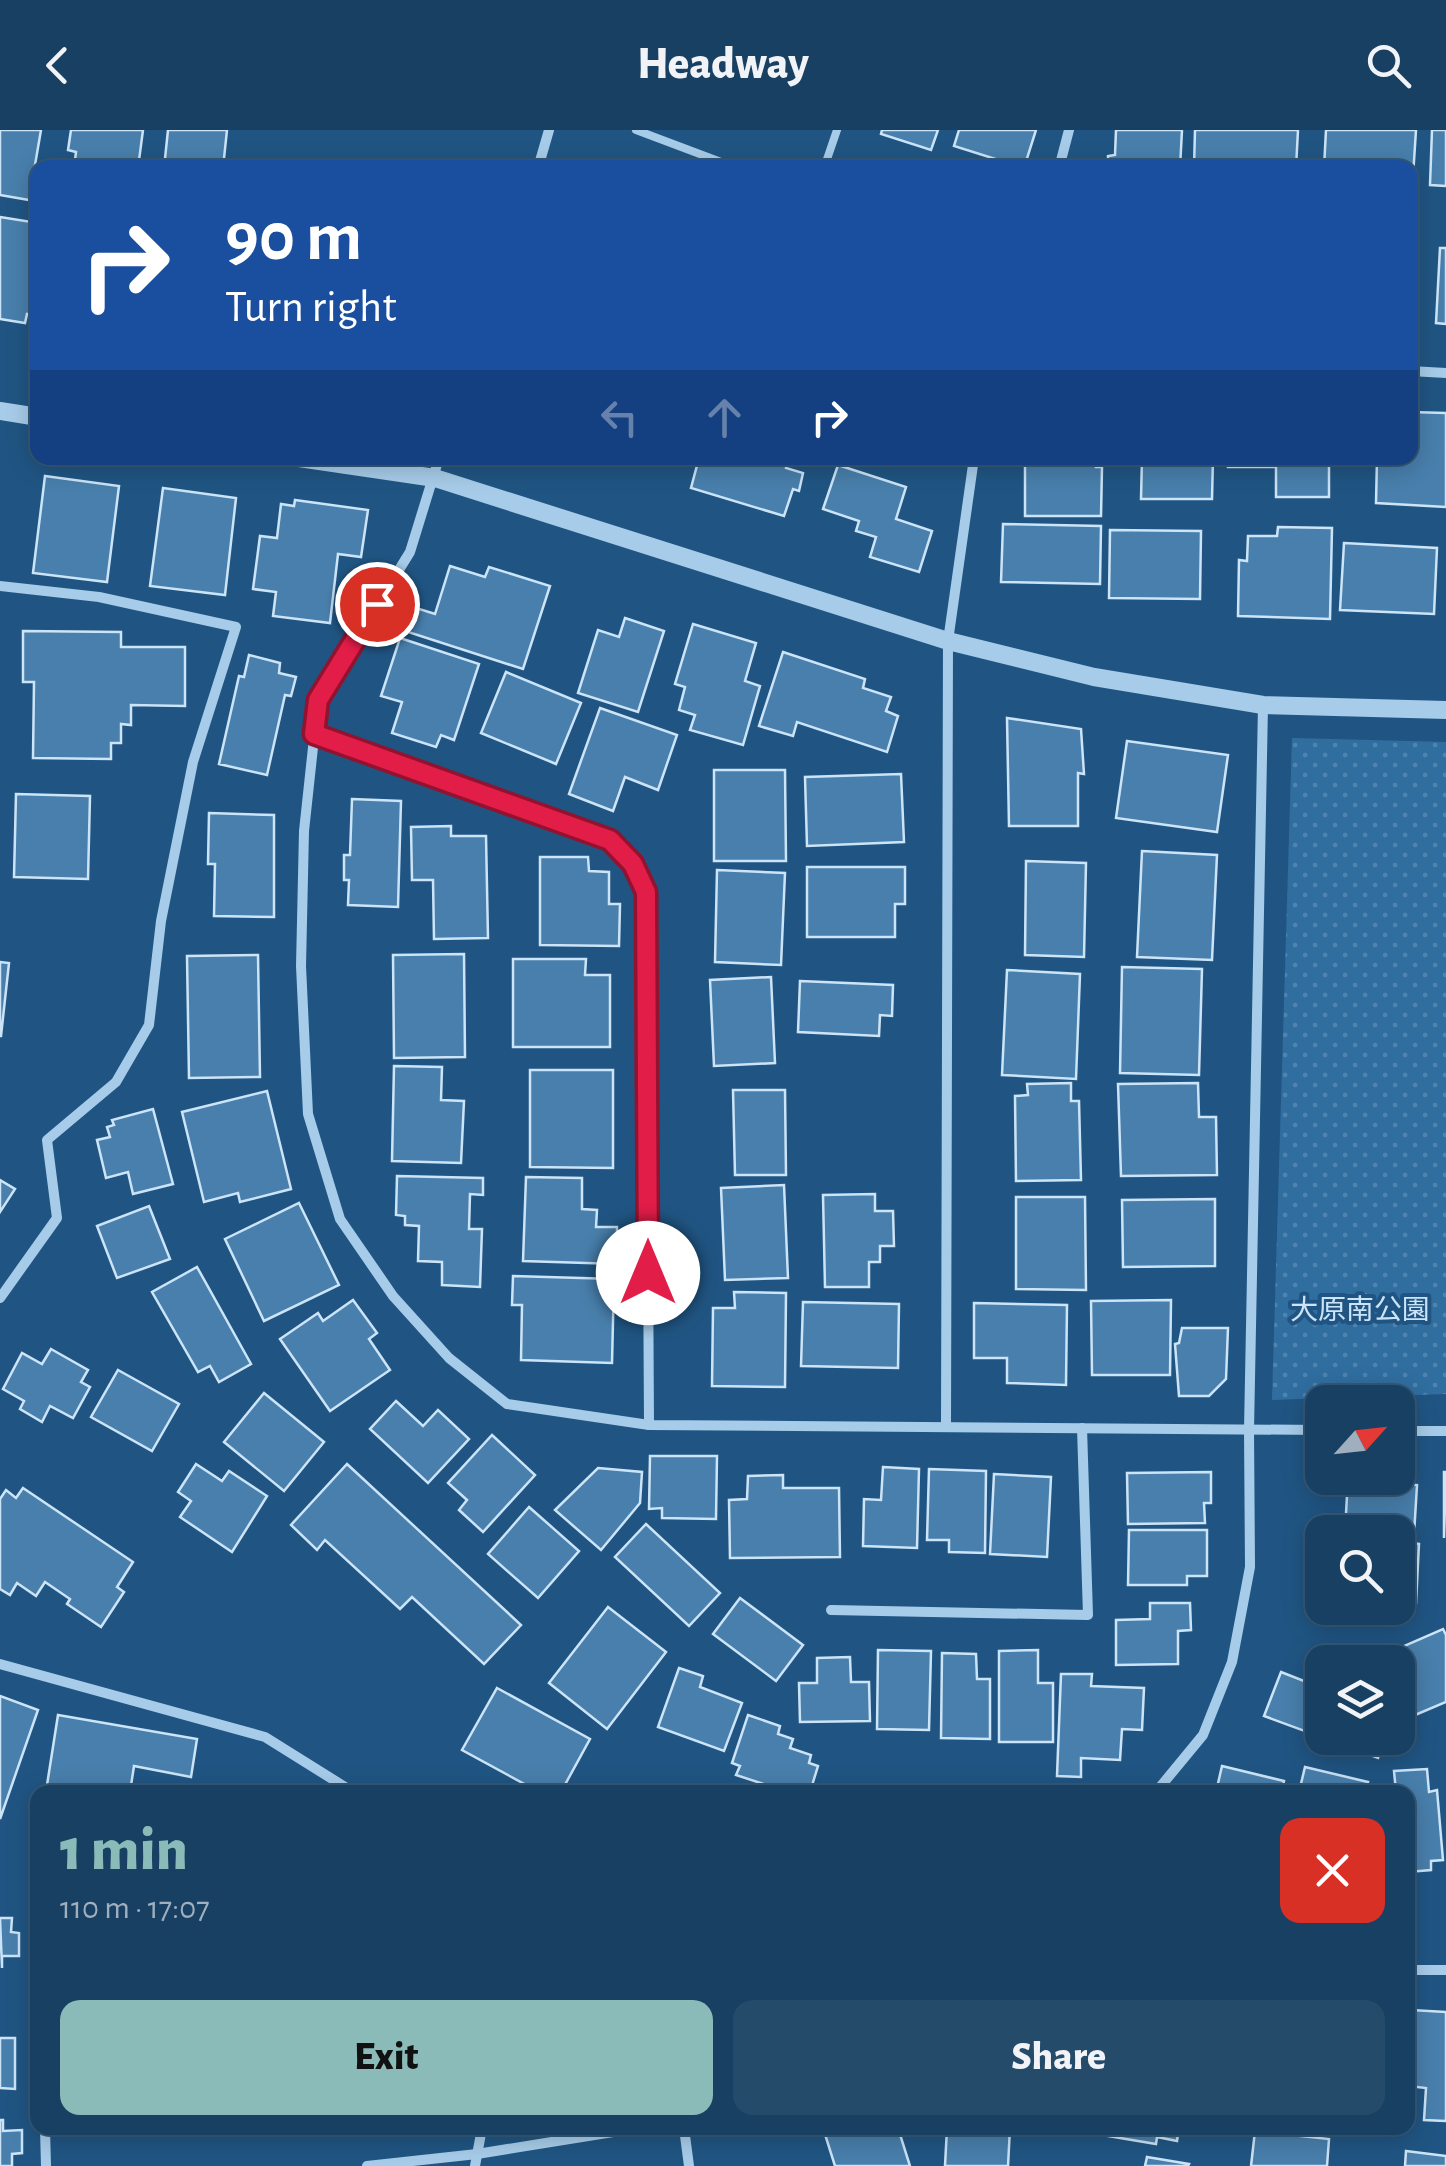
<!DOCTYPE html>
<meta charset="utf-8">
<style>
:root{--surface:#184062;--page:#254b6b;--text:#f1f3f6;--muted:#9fafbe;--line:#365977;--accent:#8bbbb9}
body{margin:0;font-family:"Alegreya Sans","Noto Sans JP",sans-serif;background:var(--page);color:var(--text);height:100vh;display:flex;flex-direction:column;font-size:38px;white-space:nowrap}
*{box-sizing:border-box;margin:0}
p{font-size:32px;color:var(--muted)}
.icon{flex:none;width:55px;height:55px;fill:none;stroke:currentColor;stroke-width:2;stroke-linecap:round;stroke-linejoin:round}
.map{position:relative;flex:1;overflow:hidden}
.panel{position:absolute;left:30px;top:1655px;width:1385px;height:350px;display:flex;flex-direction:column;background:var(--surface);border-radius:20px;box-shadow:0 5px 25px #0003,0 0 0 2px var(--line)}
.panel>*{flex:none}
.guide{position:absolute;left:30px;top:30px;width:1388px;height:305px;border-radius:20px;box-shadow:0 5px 25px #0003,0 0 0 2px var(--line);background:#1a4fa0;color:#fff;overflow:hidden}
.needle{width:65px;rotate:63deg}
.tools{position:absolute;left:1305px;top:1255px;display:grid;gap:20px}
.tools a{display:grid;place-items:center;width:110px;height:110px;border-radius:20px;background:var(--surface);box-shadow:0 5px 25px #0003,0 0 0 2px var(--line);font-size:50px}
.pin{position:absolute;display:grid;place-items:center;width:85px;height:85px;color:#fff;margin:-42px;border:5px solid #fff;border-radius:50%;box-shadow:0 2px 10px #0007}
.me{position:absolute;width:110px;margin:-55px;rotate:0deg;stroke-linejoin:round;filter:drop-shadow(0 0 8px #0008)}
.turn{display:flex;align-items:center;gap:35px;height:210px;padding:0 30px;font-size:45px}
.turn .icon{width:130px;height:130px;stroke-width:2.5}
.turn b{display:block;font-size:70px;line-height:85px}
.lanes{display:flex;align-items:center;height:95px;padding:0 30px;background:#0003;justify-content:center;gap:50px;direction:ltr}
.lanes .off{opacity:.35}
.round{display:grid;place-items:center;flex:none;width:105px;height:105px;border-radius:20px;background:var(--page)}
.summary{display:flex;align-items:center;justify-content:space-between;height:170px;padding:0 30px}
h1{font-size:60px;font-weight:800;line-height:75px;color:var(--accent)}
.primary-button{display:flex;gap:20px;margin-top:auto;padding:20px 30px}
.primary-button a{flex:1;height:115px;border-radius:20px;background:var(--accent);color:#111;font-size:40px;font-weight:800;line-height:115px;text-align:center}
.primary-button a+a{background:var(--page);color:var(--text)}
header{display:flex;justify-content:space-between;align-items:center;height:130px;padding:0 30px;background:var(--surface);font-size:45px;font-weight:800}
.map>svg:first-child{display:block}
.park{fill:url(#park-dots)}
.building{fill:#487fac;stroke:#cce4f7;stroke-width:2.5}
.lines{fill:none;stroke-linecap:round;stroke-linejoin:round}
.service{stroke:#a7cce9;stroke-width:8}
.minor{stroke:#a7cce9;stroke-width:10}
.tertiary{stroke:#a7cce9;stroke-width:18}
.route-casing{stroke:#92132f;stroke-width:25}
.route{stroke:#e11d48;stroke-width:18}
.labels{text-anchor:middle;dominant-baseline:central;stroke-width:8;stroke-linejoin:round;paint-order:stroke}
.park-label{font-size:28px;fill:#cce4f7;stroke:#205583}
</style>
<header><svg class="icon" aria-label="back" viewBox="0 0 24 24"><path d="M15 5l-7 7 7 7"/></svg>Headway<svg class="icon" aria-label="search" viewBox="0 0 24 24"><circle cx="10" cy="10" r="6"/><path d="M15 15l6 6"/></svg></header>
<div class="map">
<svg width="1446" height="2036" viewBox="0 0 1446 2036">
<defs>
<pattern id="park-dots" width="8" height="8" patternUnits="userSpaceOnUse" patternTransform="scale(2.5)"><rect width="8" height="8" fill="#306ea0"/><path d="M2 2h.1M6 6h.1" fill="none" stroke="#4f84ae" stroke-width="1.8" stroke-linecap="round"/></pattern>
</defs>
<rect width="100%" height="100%" fill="#205583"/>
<!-- park -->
<path class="park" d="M 1292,608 L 1446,612 L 1446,1264 L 1272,1270 Z"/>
<!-- building -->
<g class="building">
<path d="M 0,0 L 41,0 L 29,70 L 0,65 Z"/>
<path d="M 71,0 L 143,0 L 138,38 L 74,38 L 76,22 L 68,20 Z"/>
<path d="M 168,0 L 227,0 L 223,38 L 164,38 Z"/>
<path d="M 882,0 L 938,0 L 931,20 L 881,4 Z"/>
<path d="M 959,0 L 1036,0 L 1024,38 L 954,16 Z"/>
<path d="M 1116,0 L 1182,0 L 1180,38 L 1108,38 L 1108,26 L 1115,25 Z"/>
<path d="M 1195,0 L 1298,0 L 1296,38 L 1194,38 Z"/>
<path d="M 1326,0 L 1416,0 L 1411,78 L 1410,38 L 1324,38 Z"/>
<path d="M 1432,0 L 1446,0 L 1446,56 L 1430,55 Z"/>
<path d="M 875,30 L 898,38 L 872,38 Z"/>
<path d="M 0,87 L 38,93 L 38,186 L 27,184 L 25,193 L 0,189 Z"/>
<path d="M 1440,118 L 1446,118 L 1446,194 L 1436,193 Z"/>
<path d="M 1410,282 L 1446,283 L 1446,377 L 1376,373 L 1377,328 L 1410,328 Z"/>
<path d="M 699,328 L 789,328 L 786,338 L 803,343 L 799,361 L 793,359 L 784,386 L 691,358 Z"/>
<path d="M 1025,328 L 1096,328 L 1096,337 L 1102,337 L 1101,386 L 1025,386 Z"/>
<path d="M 1142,328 L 1213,328 L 1212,369 L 1141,369 Z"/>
<path d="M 1228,328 L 1329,328 L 1329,367 L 1276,367 L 1276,337 L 1228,337 Z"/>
<path d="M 838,335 L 906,357 L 896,389 L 932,401 L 919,442 L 870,427 L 876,407 L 856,401 L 859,391 L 823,379 Z"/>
<path d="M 45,346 L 119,356 L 107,452 L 33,443 Z"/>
<path d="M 163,358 L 236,368 L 225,465 L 150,456 Z"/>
<path d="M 295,370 L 368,380 L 361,427 L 338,424 L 330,493 L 273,486 L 276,462 L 253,459 L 260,406 L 277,408 L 281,374 L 294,376 Z"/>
<path d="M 1003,394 L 1101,396 L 1100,454 L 1001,452 Z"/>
<path d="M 1278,397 L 1332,398 L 1330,489 L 1238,486 L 1239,430 L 1247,431 L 1248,406 L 1277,406 Z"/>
<path d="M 1110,400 L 1201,401 L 1200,469 L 1109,468 Z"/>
<path d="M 1344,413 L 1437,418 L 1434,484 L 1340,480 Z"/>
<path d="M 450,436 L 485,447 L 489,437 L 550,456 L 523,539 L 405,501 L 413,477 L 435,484 Z"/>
<path d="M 625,488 L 664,501 L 638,582 L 578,563 L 598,500 L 619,507 Z"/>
<path d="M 693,494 L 756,513 L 745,551 L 760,556 L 743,615 L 690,600 L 695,585 L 679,580 L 685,557 L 675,554 Z"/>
<path d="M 23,501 L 121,502 L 121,517 L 185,517 L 185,576 L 131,575 L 131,595 L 121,594 L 121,613 L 111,613 L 111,629 L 33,628 L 34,552 L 23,552 Z"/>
<path d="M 400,508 L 479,534 L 454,610 L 441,605 L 436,617 L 392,603 L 402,572 L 381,566 Z"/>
<path d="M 783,522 L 865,549 L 863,558 L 891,567 L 886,581 L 898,586 L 887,622 L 797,592 L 793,606 L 759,596 Z"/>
<path d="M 249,525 L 280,533 L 279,543 L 296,547 L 291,566 L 285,565 L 267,645 L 219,634 L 239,546 L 244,547 Z"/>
<path d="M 506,542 L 581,573 L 556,634 L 481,603 Z"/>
<path d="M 600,578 L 677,605 L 658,660 L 625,647 L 613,681 L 569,664 Z"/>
<path d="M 1007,588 L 1081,599 L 1084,644 L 1078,643 L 1078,696 L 1009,696 Z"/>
<path d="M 1127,611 L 1228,625 L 1217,702 L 1116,688 Z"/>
<path d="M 714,640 L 785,640 L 786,731 L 714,731 Z"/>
<path d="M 901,644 L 904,712 L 807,716 L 805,647 Z"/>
<path d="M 16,664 L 90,666 L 88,749 L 14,747 Z"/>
<path d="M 352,669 L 401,671 L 398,777 L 348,775 L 349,750 L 344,750 L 344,725 L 350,725 Z"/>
<path d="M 209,683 L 274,685 L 274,787 L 214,786 L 215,734 L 208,734 Z"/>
<path d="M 451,696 L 451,706 L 486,706 L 488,808 L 434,809 L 433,750 L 412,750 L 411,697 Z"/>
<path d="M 1142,721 L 1217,725 L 1212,830 L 1137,827 Z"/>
<path d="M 540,727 L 588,727 L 589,741 L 609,742 L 609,774 L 620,774 L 619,816 L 540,815 Z"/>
<path d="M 1026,731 L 1086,733 L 1084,827 L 1025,825 Z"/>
<path d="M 807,737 L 905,737 L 905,774 L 895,774 L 895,807 L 807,807 Z"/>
<path d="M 717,740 L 785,743 L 781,835 L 715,832 Z"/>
<path d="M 464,824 L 465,927 L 394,928 L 393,825 Z"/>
<path d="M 258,825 L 260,947 L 189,948 L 187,826 Z"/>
<path d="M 513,829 L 586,829 L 585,845 L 610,845 L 610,917 L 513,917 Z"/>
<path d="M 0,832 L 9,833 L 1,906 L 0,906 Z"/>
<path d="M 1122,837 L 1202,839 L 1199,945 L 1120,943 Z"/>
<path d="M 1007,840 L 1080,844 L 1076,949 L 1002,945 Z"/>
<path d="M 771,847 L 775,933 L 714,936 L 710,850 Z"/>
<path d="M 800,851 L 893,855 L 892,886 L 880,885 L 879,906 L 798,902 Z"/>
<path d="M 394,936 L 442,937 L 441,970 L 464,971 L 461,1033 L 392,1031 Z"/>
<path d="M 530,940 L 613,940 L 613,1038 L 530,1037 Z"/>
<path d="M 1071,953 L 1071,971 L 1079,971 L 1081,1050 L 1016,1051 L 1015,966 L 1028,965 L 1027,954 Z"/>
<path d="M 1198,953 L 1199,987 L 1216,987 L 1217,1045 L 1121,1046 L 1118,954 Z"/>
<path d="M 733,960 L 785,960 L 786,1045 L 735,1045 Z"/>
<path d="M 267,961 L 291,1059 L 240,1072 L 238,1063 L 204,1072 L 182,982 Z"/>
<path d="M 153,979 L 173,1054 L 133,1064 L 128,1042 L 106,1048 L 97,1010 L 110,1007 L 107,997 L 114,995 L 112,990 Z"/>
<path d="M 397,1046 L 483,1048 L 483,1065 L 470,1064 L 469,1099 L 482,1099 L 480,1157 L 442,1155 L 442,1132 L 418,1131 L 419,1096 L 405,1095 L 405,1086 L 396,1085 Z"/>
<path d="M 526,1047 L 582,1048 L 582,1079 L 597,1080 L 596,1097 L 617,1097 L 617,1134 L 523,1131 Z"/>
<path d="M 0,1050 L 15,1059 L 0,1082 Z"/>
<path d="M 784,1055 L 788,1148 L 725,1150 L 721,1058 Z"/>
<path d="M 875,1064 L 875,1081 L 893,1081 L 894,1116 L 880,1116 L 880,1132 L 869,1132 L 869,1157 L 825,1157 L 823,1065 Z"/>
<path d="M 1016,1067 L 1085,1067 L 1086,1160 L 1016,1159 Z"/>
<path d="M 1215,1069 L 1215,1136 L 1123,1137 L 1122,1070 Z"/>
<path d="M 299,1073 L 339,1155 L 264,1191 L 225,1109 Z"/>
<path d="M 149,1076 L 170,1129 L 117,1148 L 97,1096 Z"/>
<path d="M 197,1137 L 251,1234 L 219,1252 L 210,1236 L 198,1242 L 152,1162 Z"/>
<path d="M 513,1146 L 614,1149 L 612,1233 L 521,1230 L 522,1175 L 512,1175 Z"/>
<path d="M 734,1162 L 786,1163 L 785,1257 L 712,1256 L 713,1178 L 735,1178 Z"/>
<path d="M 353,1170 L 377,1203 L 369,1209 L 390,1240 L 330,1281 L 280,1209 L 318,1183 L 323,1191 Z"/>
<path d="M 1171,1170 L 1170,1245 L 1092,1245 L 1091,1171 Z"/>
<path d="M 803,1172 L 899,1174 L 898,1238 L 801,1236 Z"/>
<path d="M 974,1173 L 1067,1175 L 1066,1255 L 1007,1253 L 1007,1228 L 974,1228 Z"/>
<path d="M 1182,1198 L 1228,1198 L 1226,1249 L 1209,1266 L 1179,1266 L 1175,1214 L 1179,1213 Z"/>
<path d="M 51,1219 L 88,1240 L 81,1252 L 90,1257 L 73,1288 L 50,1276 L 42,1292 L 20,1279 L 24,1271 L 3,1259 L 22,1223 L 42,1234 Z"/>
<path d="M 118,1240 L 179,1274 L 152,1321 L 91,1287 Z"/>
<path d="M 264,1263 L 324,1312 L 284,1361 L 224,1312 Z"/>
<path d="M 396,1271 L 423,1296 L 438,1280 L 469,1309 L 428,1353 L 370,1299 Z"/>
<path d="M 492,1305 L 535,1345 L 483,1402 L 459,1380 L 467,1370 L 448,1353 Z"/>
<path d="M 650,1326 L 717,1326 L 716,1389 L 662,1388 L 662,1378 L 649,1379 Z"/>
<path d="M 196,1334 L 222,1351 L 229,1341 L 267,1366 L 232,1422 L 180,1387 L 191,1371 L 178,1362 Z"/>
<path d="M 347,1334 L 521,1495 L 484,1534 L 412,1467 L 400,1479 L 325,1410 L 317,1420 L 291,1395 Z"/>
<path d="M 883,1337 L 919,1339 L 917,1418 L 863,1416 L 864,1369 L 881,1370 Z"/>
<path d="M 598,1338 L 642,1342 L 640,1373 L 601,1420 L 555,1380 Z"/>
<path d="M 929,1339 L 986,1341 L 985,1423 L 949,1422 L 949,1410 L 927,1410 Z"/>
<path d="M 1398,1339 L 1408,1340 L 1408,1354 L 1417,1355 L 1414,1405 L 1345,1401 L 1348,1348 L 1398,1348 Z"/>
<path d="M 1211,1342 L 1211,1373 L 1204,1373 L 1205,1393 L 1128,1394 L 1127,1343 Z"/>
<path d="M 1444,1342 L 1446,1342 L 1444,1408 Z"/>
<path d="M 994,1344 L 1051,1347 L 1047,1427 L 990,1424 Z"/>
<path d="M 783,1345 L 783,1358 L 839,1358 L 840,1427 L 730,1428 L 729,1370 L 747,1369 L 748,1346 Z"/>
<path d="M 23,1358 L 133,1432 L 117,1457 L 124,1462 L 101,1497 L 67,1474 L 70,1469 L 45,1452 L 36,1466 L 17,1453 L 10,1465 L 0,1459 L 0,1369 L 6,1360 L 16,1368 Z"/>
<path d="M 529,1377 L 579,1421 L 538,1468 L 488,1424 Z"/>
<path d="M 646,1394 L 720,1463 L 689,1496 L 615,1427 Z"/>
<path d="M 1129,1400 L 1207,1400 L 1207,1446 L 1187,1446 L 1187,1455 L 1128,1455 Z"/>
<path d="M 1398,1412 L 1419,1414 L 1416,1473 L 1398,1472 Z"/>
<path d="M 740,1468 L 803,1515 L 776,1551 L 713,1504 Z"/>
<path d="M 1150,1473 L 1190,1473 L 1191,1500 L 1178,1501 L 1178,1534 L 1116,1535 L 1116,1490 L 1150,1489 Z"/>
<path d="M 608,1477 L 666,1522 L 607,1599 L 549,1553 Z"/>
<path d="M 1357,1478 L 1396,1478 L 1395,1493 L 1356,1491 Z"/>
<path d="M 1443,1499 L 1446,1505 L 1446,1572 L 1408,1588 L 1398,1564 L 1398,1532 L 1384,1532 L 1381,1526 Z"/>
<path d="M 878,1520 L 931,1521 L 929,1600 L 877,1599 Z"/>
<path d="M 1038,1520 L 1038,1553 L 1053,1553 L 1053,1612 L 999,1612 L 999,1521 Z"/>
<path d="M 942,1523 L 976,1524 L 977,1549 L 990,1549 L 990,1609 L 941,1608 Z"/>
<path d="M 850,1527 L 851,1552 L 869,1552 L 870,1591 L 800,1592 L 799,1553 L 817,1553 L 817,1528 Z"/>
<path d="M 679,1538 L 703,1546 L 700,1557 L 742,1573 L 724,1621 L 658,1597 Z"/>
<path d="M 1281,1542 L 1322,1558 L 1322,1608 L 1385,1608 L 1378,1628 L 1264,1586 Z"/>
<path d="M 1061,1544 L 1092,1544 L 1091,1556 L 1144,1558 L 1142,1600 L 1122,1599 L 1120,1630 L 1081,1628 L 1081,1647 L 1057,1646 Z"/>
<path d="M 497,1558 L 590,1609 L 561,1662 L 539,1662 L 462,1620 Z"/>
<path d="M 0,1566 L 38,1580 L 0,1689 Z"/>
<path d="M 58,1585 L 197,1609 L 191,1647 L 134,1636 L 130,1662 L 91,1662 L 47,1655 Z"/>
<path d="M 748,1585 L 780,1596 L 778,1604 L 793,1609 L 790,1618 L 811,1625 L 809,1633 L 818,1636 L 810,1662 L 788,1662 L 736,1645 L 740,1636 L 732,1633 Z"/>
<path d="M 1222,1636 L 1284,1651 L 1282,1662 L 1216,1662 Z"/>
<path d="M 1305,1637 L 1368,1652 L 1365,1662 L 1299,1662 Z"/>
<path d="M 1427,1639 L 1429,1662 L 1437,1660 L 1443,1730 L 1431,1731 L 1431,1740 L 1408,1742 L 1408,1662 L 1396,1662 L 1394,1641 Z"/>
<path d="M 0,1788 L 12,1788 L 11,1802 L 19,1803 L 19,1826 L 2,1826 L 2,1838 Z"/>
<path d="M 1411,1880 L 1446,1882 L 1446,1991 L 1424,1990 L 1426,1958 L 1408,1956 Z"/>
<path d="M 0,1908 L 15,1908 L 15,1959 L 0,1958 Z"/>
<path d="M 0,1990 L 3,1990 L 3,2001 L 22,2000 L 22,2023 L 12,2024 L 12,2036 L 0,2036 Z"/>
<path d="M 92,1998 L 142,1998 L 142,2003 L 92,2002 Z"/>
<path d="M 823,1998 L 868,1998 L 870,2004 L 898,1998 L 910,2036 L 835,2036 Z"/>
<path d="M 947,1998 L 1010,1998 L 1008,2036 L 945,2036 Z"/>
<path d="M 1110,1998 L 1179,1998 L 1177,2011 L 1157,2007 L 1156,2014 L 1108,2006 Z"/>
<path d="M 1255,2001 L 1329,2009 L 1327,2036 L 1251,2036 Z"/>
<path d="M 1406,2021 L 1446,2026 L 1446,2036 L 1405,2036 Z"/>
<path d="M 1147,2027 L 1189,2034 L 1188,2036 L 1145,2036 Z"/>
</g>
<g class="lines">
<!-- service -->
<g class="service">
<path d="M 636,0 L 737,38"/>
<path d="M 824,38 L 837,0"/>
</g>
<!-- minor -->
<g class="minor">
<path d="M 538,38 L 549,0"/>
<path d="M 1059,38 L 1069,0"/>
<path d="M 1410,241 L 1446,243"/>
<path d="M 439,328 L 410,422 L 318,571 L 304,701 L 301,836 L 308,984 L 340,1089 L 393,1166 L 449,1228 L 507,1274 L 649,1295 L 1322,1300"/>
<path d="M 0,456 L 99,467 L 236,497 L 193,632 L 161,791 L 149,895 L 116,952 L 47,1010 L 57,1088 L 0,1168"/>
<path d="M 314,604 L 610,710 L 633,733 L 646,762 L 649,1295"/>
<path d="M 946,1297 L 948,511 L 974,328"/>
<path d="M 1398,1301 L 1446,1301"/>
<path d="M 831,1480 L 1088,1485 L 1082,1298"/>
<path d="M 0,1534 L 265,1607 L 353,1662"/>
<path d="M 1156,1662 L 1203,1605 L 1232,1532 L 1250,1437 L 1249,1300 L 1263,575"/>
<path d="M 1408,1840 L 1446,1840"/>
<path d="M 45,1998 L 46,2036"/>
<path d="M 684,1998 L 689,2036"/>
<path d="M 367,2036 L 477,2024 L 638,1998"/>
<path d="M 475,2036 L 482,1998"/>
</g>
<!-- tertiary -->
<g class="tertiary">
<path d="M 0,281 L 38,287"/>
<path d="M 299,328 L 435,348 L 948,511 L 1094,547 L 1263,575 L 1446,580"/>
</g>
</g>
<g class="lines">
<!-- route casing -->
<g class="route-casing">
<path id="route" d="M 377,474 L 318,570 L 314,604 L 610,710 L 633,734 L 646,762 L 648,1143"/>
</g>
<!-- route -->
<use href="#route" class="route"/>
</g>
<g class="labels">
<!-- park labels -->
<g class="park-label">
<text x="1360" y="1181">大原南公園</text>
</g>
</g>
</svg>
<div class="tools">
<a><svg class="needle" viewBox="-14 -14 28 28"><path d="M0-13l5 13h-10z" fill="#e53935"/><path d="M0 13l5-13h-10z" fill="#9fafbe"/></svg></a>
<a><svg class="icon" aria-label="search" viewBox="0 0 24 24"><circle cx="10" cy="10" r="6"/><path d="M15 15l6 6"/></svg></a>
<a><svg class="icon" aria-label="layers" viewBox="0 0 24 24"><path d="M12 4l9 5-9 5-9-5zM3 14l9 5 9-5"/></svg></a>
</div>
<div class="pin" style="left:377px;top:474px;background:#d93025"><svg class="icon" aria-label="arrive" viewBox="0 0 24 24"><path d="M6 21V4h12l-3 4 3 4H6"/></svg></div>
<svg class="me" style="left:648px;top:1143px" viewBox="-20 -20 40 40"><circle r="19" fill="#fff"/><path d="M0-13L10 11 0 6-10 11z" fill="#e11d48"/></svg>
<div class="guide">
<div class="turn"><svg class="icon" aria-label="right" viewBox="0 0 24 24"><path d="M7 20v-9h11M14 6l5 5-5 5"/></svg><div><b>90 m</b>Turn right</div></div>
<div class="lanes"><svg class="icon off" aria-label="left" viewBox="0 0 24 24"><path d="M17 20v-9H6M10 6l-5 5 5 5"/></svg><svg class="icon off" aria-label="ahead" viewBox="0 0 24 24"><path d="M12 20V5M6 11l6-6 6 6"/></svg><svg class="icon" aria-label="right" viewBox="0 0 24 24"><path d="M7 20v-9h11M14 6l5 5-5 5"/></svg></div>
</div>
<section class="panel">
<div class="summary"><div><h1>1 min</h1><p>110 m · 17:07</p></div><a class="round" style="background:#d93025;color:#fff"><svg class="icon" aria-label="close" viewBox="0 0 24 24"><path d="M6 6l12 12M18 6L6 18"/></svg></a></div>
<div class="primary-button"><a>Exit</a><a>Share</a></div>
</section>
</div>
